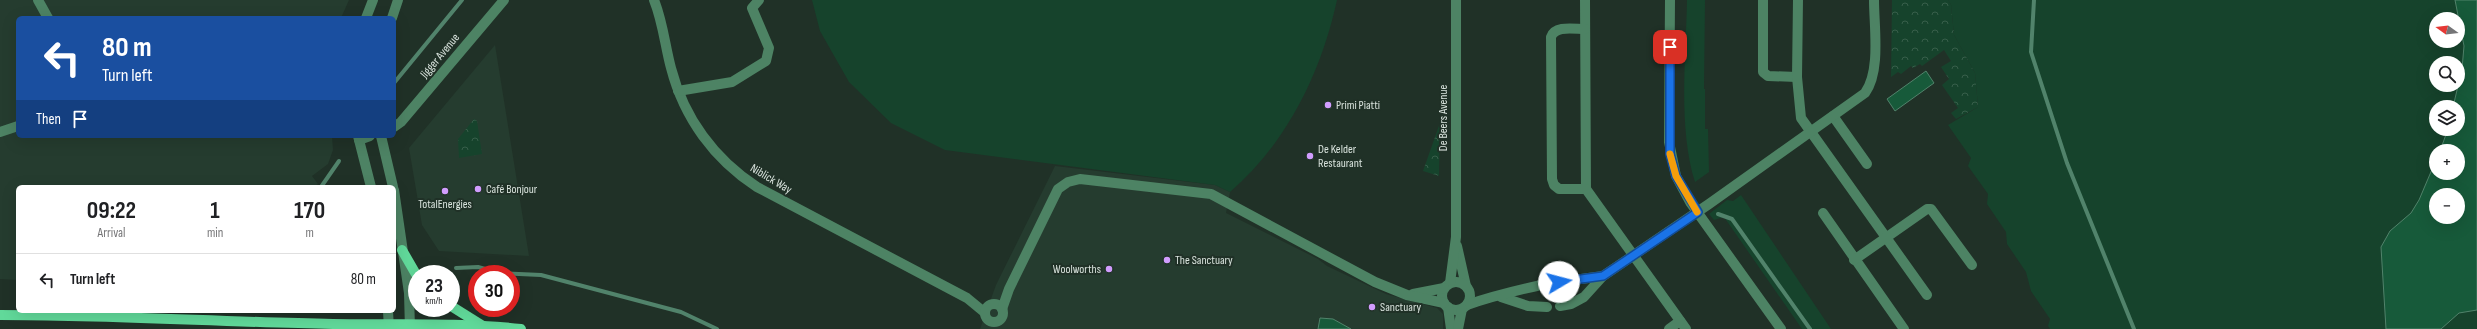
<!DOCTYPE html>
<meta charset="utf-8">
<style>
:root{--surface:#fff;--page:#f2f2f2;--text:#202124;--muted:#757577;--line:#e0e0e0}
body{margin:0;font-family:"Sofia Sans Condensed",sans-serif;background:var(--page);color:var(--text);height:100vh;display:flex;flex-direction:column;font-size:15px;white-space:nowrap}
*{box-sizing:border-box;margin:0}
p{font-size:13px;color:var(--muted)}
.icon{flex:none;width:22px;height:22px;fill:none;stroke:currentColor;stroke-width:2;stroke-linecap:round;stroke-linejoin:round}
.map{position:relative;flex:1;overflow:hidden}
.sheet{position:absolute;left:16px;top:185px;width:380px;height:128px;display:flex;flex-direction:column;background:var(--surface);border-radius:6px;box-shadow:0 4px 16px #0002}
.sheet>*{flex:none}
.banner{position:absolute;left:16px;top:16px;width:380px;height:122px;border-radius:6px;box-shadow:0 4px 16px #0002;background:#1a4fa0;color:#fff;overflow:hidden}
.needle{width:26px;rotate:285deg}
.buttons{position:absolute;left:2429px;top:12px;display:grid;gap:8px}
.buttons a{display:grid;place-items:center;width:36px;height:36px;border-radius:50%;background:var(--surface);box-shadow:0 4px 16px #0002;font-size:20px}
.speed{position:absolute;left:408px;top:265px;display:flex;gap:8px;font-size:20px;font-weight:700;text-align:center}
.speed>*{display:grid;place-content:center;width:52px;height:52px;border-radius:50%;background:var(--surface);box-shadow:0 4px 16px #0002;line-height:1}
.speed small{font-size:10px;font-weight:400}
.speed .limit{border:6px solid #d22;background:#fff;color:#111}
.pin{position:absolute;display:grid;place-items:center;width:34px;height:34px;color:#fff;margin:-17px;border-radius:8px;box-shadow:0 2px 6px #0006}
.me{position:absolute;width:44px;margin:-22px;rotate:82deg;stroke-linejoin:round;filter:drop-shadow(0 0 3px #0008)}
.turn{display:flex;align-items:center;gap:14px;height:84px;padding:0 20px;font-size:18px}
.turn .icon{width:52px;height:52px;stroke-width:2.5}
.turn b{display:block;font-size:28px;line-height:34px}
.then{display:flex;align-items:center;height:38px;padding:0 20px;background:#0003;gap:8px;font-size:15px}
.eta{display:flex;justify-content:space-evenly;align-items:center;height:68px;text-align:center}
.eta b{font-size:24px;font-weight:700;line-height:28px}
ul{padding:0;list-style:none}
li{display:flex;align-items:center;gap:12px;height:52px;padding:0 20px;border-top:1px solid var(--line)}
li div{flex:1}
li b{display:block;font-size:15px}
li em{font-style:normal}
.map>svg:first-child{display:block}
.built{fill:#253c2f}
.grass{fill:#16432c;fill-rule:evenodd}
.park{fill:url(#park-crowns)}
.water{fill:#175a3a;stroke:#51836b;fill-rule:evenodd}
.lines{fill:none;stroke-linecap:round;stroke-linejoin:round}
.stream{stroke:#51836b;stroke-width:4}
.minor{stroke:#4d8364;stroke-width:10}
.major{stroke:#61d99a;stroke-width:10}
.route-casing{stroke:#114b97;stroke-width:10}
.route{stroke:#1a73e8;stroke-width:7}
.slow{stroke:#f59e0b;stroke-width:7}
.poi-dot{fill:#d19dfe;stroke:#203127;stroke-width:1.5}
.labels{text-anchor:middle;dominant-baseline:central;stroke-width:4;stroke-linejoin:round;paint-order:stroke}
.street-label{font-size:12px;fill:#d9e3dd;stroke:#203127}
.poi-label{font-size:12px;fill:#d9e3dd;stroke:#203127;text-anchor:start}
</style>
<div class="map">
<svg width="2477" height="329" viewBox="0 0 2477 329">
<defs>
<pattern id="park-crowns" width="20" height="18" patternUnits="userSpaceOnUse"><rect width="20" height="18" fill="#16432c"/><path d="M2 6a3 3 0 1 1 6 0M12 15a3 3 0 1 1 6 0" fill="none" stroke="#375e4a"/></pattern>
</defs>
<rect width="100%" height="100%" fill="#203127"/>
<!-- built -->
<g class="built">
<path d="M 0,0 L 349,0 L 341,18 L 18,18 L 18,136 L 332,136 L 333,150 L 328,164 L 312,176 L 318,184 L 314,187 L 18,187 L 18,280 L 0,279 Z"/>
<path d="M 495,45 L 529,256 L 439,251 L 422,225 L 409,148 Z"/>
<path d="M 1055,166 L 1215,185 L 1230,192 L 1226,213 L 1318,259 L 1327,266 L 1386,294 L 1437,308 L 1443,314 L 1443,329 L 980,329 L 996,285 Z"/>
</g>
<!-- grass -->
<g class="grass">
<path d="M 812,0 L 1337,0 C 1321,73 1287,143 1230,192 L 1215,185 L 945,150 L 891,123 L 849,82 L 820,31 Z"/>
<path d="M 1687,0 L 1705,0 L 1704,89 L 1705,89 L 1705,129 L 1708,129 L 1709,172 L 1695,182 C 1678,128 1686,57 1687,0 Z"/>
<path d="M 1948,0 L 2477,0 L 2477,329 L 2050,329 L 2048,326 L 2050,319 L 2031,291 L 2026,272 L 2007,244 L 2006,232 L 1987,204 L 1988,194 L 1968,166 L 1971,158 L 1948,125 L 1978,107 L 1975,73 L 1954,35 L 1951,5 ZM 2436,19 L 2458,19 L 2458,41 L 2436,41 ZM 2436,63 L 2458,63 L 2458,85 L 2436,85 ZM 2436,107 L 2458,107 L 2458,129 L 2436,129 ZM 2436,151 L 2458,151 L 2458,173 L 2436,173 ZM 2436,195 L 2458,195 L 2458,217 L 2436,217 Z"/>
<path d="M 1741,195 L 1831,329 L 1802,329 L 1724,217 L 1714,220 L 1709,214 L 1727,200 L 1733,201 Z"/>
</g>
<!-- park -->
<g class="park">
<path d="M 1892,0 L 1948,0 L 1951,5 L 1954,35 L 1975,73 L 1978,107 L 1956,119 L 1951,113 L 1958,108 L 1942,85 L 1949,79 L 1941,67 L 1951,61 L 1944,50 L 1922,66 L 1920,64 L 1913,68 L 1911,66 L 1901,74 L 1898,72 L 1891,77 Z"/>
<path d="M 474,119 L 477,121 L 482,154 L 459,158 L 458,139 Z"/>
<path d="M 1440,123 L 1439,176 L 1423,171 Z"/>
</g>
<!-- water -->
<g class="water">
<path d="M 2455,0 L 2477,0 L 2477,310 L 2459,313 L 2441,329 L 2386,329 L 2381,247 L 2390,231 L 2411,213 L 2419,200 L 2436,160 L 2436,173 L 2458,173 L 2458,151 L 2440,151 L 2448,129 L 2458,129 L 2458,107 L 2453,107 L 2462,69 L 2464,46 ZM 2436,195 L 2458,195 L 2458,217 L 2436,217 Z"/>
<path d="M 1926,71 L 1934,83 L 1895,111 L 1887,99 Z"/>
<path d="M 1320,318 L 1333,319 L 1351,329 L 1318,329 Z"/>
</g>
<g class="lines">
<!-- stream -->
<g class="stream">
<path d="M 2034,0 L 2031,52 L 2067,163 L 2134,329"/>
<path d="M 394,83 L 462,0"/>
<path d="M 321,187 L 339,161"/>
<path d="M 1718,214 L 1732,219 L 1810,329"/>
<path d="M 456,268 L 478,267 L 500,273 L 541,275 L 681,312 L 717,329"/>
</g>
<!-- minor -->
<g class="minor">
<path d="M 38,0 L 48,18"/>
<path d="M 654,0 C 663,22 665,46 671,68 C 684,118 714,159 757,187 L 967,298 L 984,312"/>
<path d="M 1585,0 L 1586,189 L 1686,329"/>
<path d="M 1670,0 L 1669,142 L 1676,176 L 1690,202 L 1781,329"/>
<path d="M 1763,0 L 1763,72 L 1768,76 L 1797,77"/>
<path d="M 1798,0 L 1797,77 L 1801,118 L 1927,295"/>
<path d="M 366,18 L 373,0"/>
<path d="M 392,18 L 398,0"/>
<path d="M 1585,29 C 1574,29 1555,25 1551,37 L 1552,179 L 1554,185 L 1559,189 L 1586,189"/>
<path d="M 678,91 L 732,82 L 766,61 L 769,48 L 752,8 L 759,0"/>
<path d="M 1833,116 L 1867,164"/>
<path d="M 394,127 L 401,122 L 504,0"/>
<path d="M 0,132 L 18,126"/>
<path d="M 358,136 L 371,187"/>
<path d="M 381,136 L 393,187"/>
<path d="M 359,140 L 370,136"/>
<path d="M 394,190 L 409,293 L 410,329"/>
<path d="M 1823,213 L 1904,329"/>
<path d="M 1457,246 L 1466,286"/>
<path d="M 1854,260 L 1927,209 L 1931,209 L 1972,265"/>
<path d="M 1559,282 L 1603,276"/>
<circle cx="1456" cy="296" r="14"/>
<path d="M 1450,283 L 1456,237 L 1456,0"/>
<path d="M 1413,294 L 1444,288"/>
<path d="M 1501,297 L 1528,306 L 1547,307"/>
<circle cx="994" cy="313" r="9"/>
<path d="M 1467,305 C 1493,296 1518,290 1546,284"/>
<path d="M 1560,306 L 1571,304 L 1584,297 L 1603,276 L 1709,204 L 1865,93 C 1881,71 1874,27 1874,0"/>
<path d="M 1448,307 L 1451,329"/>
<path d="M 1002,309 L 1009,289 L 1058,189 L 1068,182 L 1080,179 L 1211,194 L 1375,282 L 1407,295 L 1444,303"/>
<path d="M 388,311 L 389,329"/>
<path d="M 1458,329 L 1462,309"/>
<path d="M 1669,329 L 1680,321"/>
</g>
<!-- major -->
<g class="major">
<path d="M 402,250 L 417,276"/>
<path d="M 451,306 L 483,326"/>
<path d="M 0,315 C 111,315 222,322 333,324 C 395,325 459,322 521,329"/>
</g>
</g>
<g class="lines">
<!-- route casing -->
<g class="route-casing">
<path id="route" d="M 1559,282 L 1603,276 L 1698,212 L 1676,176 L 1670,154 L 1670,47"/>
</g>
<!-- route -->
<use href="#route" class="route"/>
<!-- slow -->
<path class="slow" d="M 1670,154 L 1676,176 L 1697,212"/>
</g>
<!-- markers -->
<g class="poi-dot">
<circle cx="1328" cy="105" r="4"/>
<circle cx="1310" cy="156" r="4"/>
<circle cx="478" cy="189" r="4"/>
<circle cx="445" cy="191" r="4"/>
<circle cx="1167" cy="260" r="4"/>
<circle cx="1109" cy="269" r="4"/>
<circle cx="1372" cy="307" r="4"/>
</g>
<g class="labels">
<!-- street labels -->
<g class="street-label">
<text transform="translate(440 56) rotate(-50)">Jigger Avenue</text>
<text transform="translate(1443 118) rotate(-90)">De Beers Avenue</text>
<text transform="translate(771 179) rotate(31)">Niblick Way</text>
</g>
<!-- poi labels -->
<g class="poi-label">
<text x="1336" y="105">Primi Piatti</text>
<text x="1318" y="149">De Kelder<tspan x="1318" dy="14">Restaurant</tspan></text>
<text x="486" y="189">Café Bonjour</text>
<text x="445" y="204" text-anchor="middle">TotalEnergies</text>
<text x="1175" y="260">The Sanctuary</text>
<text x="1101" y="269" text-anchor="end">Woolworths</text>
<text x="1380" y="307">Sanctuary</text>
</g>
</g>
</svg>
<div class="buttons">
<a><svg class="needle" viewBox="-14 -14 28 28"><path d="M0-13l5 13h-10z" fill="#e53935"/><path d="M0 13l5-13h-10z" fill="#757577"/></svg></a>
<a><svg class="icon" aria-label="search" viewBox="0 0 24 24"><circle cx="10" cy="10" r="6"/><path d="M15 15l6 6"/></svg></a>
<a><svg class="icon" aria-label="layers" viewBox="0 0 24 24"><path d="M12 4l9 5-9 5-9-5zM3 14l9 5 9-5"/></svg></a>
<a>+</a>
<a>−</a>
</div>
<div class="speed"><div>23<small>km/h</small></div><div class="limit">30</div></div>
<div class="pin" style="left:1670px;top:47px;background:#d93025"><svg class="icon" aria-label="arrive" viewBox="0 0 24 24"><path d="M6 21V4h12l-3 4 3 4H6"/></svg></div>
<svg class="me" style="left:1559px;top:282px" viewBox="-20 -20 40 40"><circle r="19" fill="#fff"/><path d="M0-13L10 11 0 6-10 11z" fill="#1a73e8"/></svg>
<div class="banner">
<div class="turn"><svg class="icon" aria-label="left" viewBox="0 0 24 24"><path d="M17 20v-9H6M10 6l-5 5 5 5"/></svg><div><b>80 m</b>Turn left</div></div>
<div class="then">Then<svg class="icon" aria-label="arrive" viewBox="0 0 24 24"><path d="M6 21V4h12l-3 4 3 4H6"/></svg></div>
</div>
<section class="sheet">
<div class="eta">
<div><b>09:22</b><p>Arrival</p></div>
<div><b>1</b><p>min</p></div>
<div><b>170</b><p>m</p></div>
</div>
<ul>
<li><svg class="icon" aria-label="left" viewBox="0 0 24 24"><path d="M17 20v-9H6M10 6l-5 5 5 5"/></svg><div><b>Turn left</b></div><em>80 m</em></li>
</ul>
</section>
</div>
